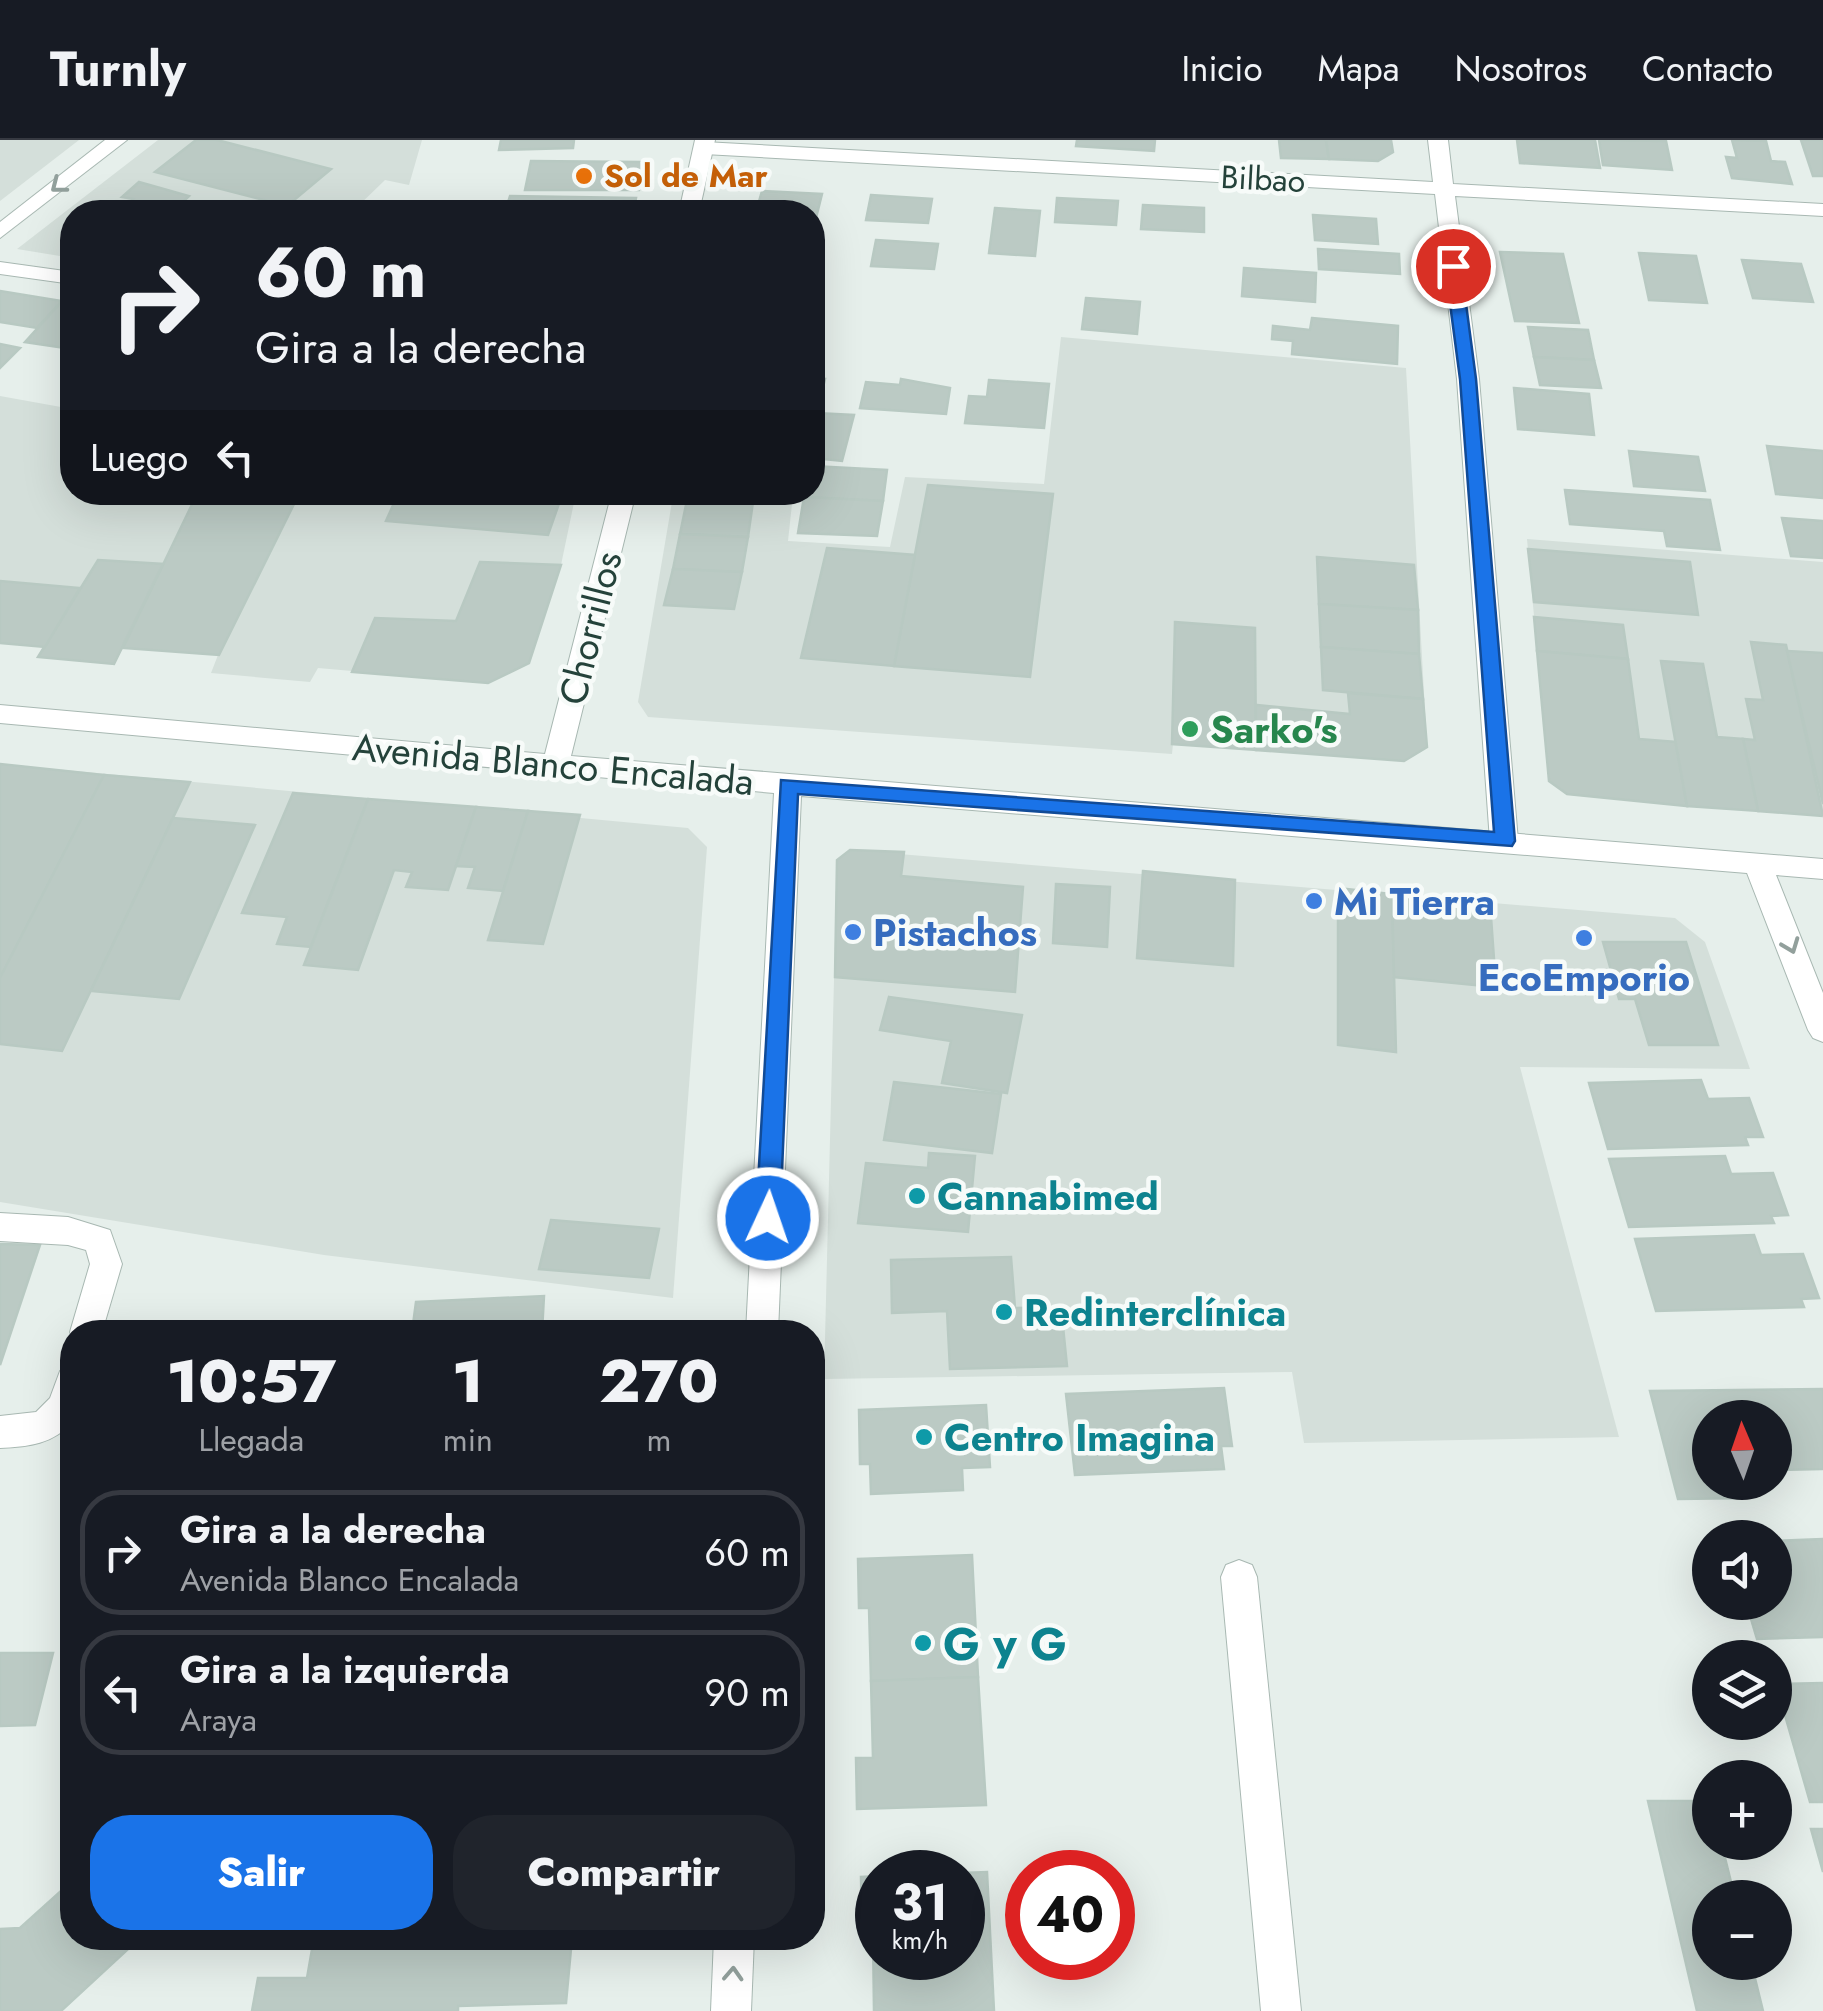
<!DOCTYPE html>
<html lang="es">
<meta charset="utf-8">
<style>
:root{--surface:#171b24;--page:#20242c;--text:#f1f3f6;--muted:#9ea1a6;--line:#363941;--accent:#1a73e8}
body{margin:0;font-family:Jost,sans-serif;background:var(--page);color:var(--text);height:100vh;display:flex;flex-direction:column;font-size:38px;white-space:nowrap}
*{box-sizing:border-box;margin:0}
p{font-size:32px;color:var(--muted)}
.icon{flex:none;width:55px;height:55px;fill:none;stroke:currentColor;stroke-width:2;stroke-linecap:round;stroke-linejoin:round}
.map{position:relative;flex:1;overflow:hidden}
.sheet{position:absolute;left:60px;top:1180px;width:765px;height:630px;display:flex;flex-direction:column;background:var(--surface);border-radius:40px;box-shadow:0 10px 40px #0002}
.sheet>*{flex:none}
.hud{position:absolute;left:60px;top:60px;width:765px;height:305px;border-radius:40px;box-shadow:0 10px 40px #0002;background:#171b24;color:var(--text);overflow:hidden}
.needle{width:65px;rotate:358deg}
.fabs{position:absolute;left:1692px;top:1260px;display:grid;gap:20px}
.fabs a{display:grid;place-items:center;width:100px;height:100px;border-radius:50%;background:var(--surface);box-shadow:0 10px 40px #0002;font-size:50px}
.speed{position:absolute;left:855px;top:1710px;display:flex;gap:20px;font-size:50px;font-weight:700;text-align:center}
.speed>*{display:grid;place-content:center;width:130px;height:130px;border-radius:50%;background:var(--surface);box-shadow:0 10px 40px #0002;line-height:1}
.speed small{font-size:25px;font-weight:400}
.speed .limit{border:15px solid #d22;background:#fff;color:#111}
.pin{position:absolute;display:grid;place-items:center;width:85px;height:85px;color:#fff;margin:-42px;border:5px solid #fff;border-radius:50%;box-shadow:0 2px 10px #0007}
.me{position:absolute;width:110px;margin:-55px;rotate:3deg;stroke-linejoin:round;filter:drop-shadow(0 0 8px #0008)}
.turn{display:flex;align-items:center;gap:35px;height:210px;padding:0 30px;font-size:45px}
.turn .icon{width:130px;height:130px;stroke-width:2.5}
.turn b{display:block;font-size:70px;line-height:85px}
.then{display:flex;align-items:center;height:95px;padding:0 30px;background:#0003;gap:20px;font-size:38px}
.eta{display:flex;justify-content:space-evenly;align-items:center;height:170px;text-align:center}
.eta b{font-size:60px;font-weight:800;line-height:70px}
.button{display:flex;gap:20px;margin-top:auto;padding:20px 30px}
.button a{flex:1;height:115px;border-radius:40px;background:var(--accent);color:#fff;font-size:40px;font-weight:800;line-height:115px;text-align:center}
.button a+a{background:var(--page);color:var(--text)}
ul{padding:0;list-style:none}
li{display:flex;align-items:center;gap:30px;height:125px;margin:0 20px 15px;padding:0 10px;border:5px solid var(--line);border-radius:40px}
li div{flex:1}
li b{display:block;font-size:38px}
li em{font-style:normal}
header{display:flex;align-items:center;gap:60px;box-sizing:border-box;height:140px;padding:0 50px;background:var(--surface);border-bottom:2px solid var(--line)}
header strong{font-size:48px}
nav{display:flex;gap:55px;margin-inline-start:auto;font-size:35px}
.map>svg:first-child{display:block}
.built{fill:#d4dfda}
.building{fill:#bbcac4;stroke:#b8c9c2;stroke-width:2.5}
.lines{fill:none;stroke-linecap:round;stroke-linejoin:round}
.service-casing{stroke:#a8b8b2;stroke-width:2}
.minor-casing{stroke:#a8b8b2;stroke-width:2}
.tertiary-casing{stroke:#a8b8b2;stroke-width:2}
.service{fill:#fff;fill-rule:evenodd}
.minor{fill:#fff;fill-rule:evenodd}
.tertiary{fill:#fff;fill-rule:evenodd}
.oneway{stroke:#92a09c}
.route{fill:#1a73e8;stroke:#114b97;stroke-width:2.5}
.food-dot{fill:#e8710a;stroke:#f7fbf9;stroke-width:4}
.leisure-dot{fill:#2e9e5b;stroke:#f7fbf9;stroke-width:4}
.shop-dot{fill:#3f7fe0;stroke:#f7fbf9;stroke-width:4}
.culture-dot{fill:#0f9aa8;stroke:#f7fbf9;stroke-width:4}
.labels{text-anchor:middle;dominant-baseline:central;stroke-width:9;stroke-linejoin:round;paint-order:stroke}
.far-food-label{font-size:32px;font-weight:bold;fill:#c56008;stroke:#f7fbf9;text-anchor:start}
.far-street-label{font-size:32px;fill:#24423a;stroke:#f7fbf9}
.street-label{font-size:38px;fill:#24423a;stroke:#f7fbf9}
.leisure-label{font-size:38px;font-weight:bold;fill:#27864d;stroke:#f7fbf9;text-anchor:start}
.shop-label{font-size:38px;font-weight:bold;fill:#366cbe;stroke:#f7fbf9;text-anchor:start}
.culture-label{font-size:38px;font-weight:bold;fill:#0d838f;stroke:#f7fbf9;text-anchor:start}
.near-culture-label{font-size:45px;font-weight:bold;fill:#0d838f;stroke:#f7fbf9;text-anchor:start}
</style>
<header>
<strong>Turnly</strong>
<nav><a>Inicio</a><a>Mapa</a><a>Nosotros</a><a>Contacto</a></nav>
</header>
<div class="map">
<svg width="1823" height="1871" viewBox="0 0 1823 1871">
<rect width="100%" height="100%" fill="#e6efeb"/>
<!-- built -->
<g class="built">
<path d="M 0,0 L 79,0 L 0,61 Z"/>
<path d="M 158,0 L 422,0 L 409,45 L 385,40 L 352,72 L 268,72 L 246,68 L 241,72 L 72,72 L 72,118 L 17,109 Z"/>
<path d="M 1061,197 L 1406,228 L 1427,607 L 1404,621 L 1173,604 L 1172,614 L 648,577 L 638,562 L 673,356 L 792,364 L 788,401 L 890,407 L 905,337 L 1044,344 Z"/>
<path d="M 0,256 L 72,269 L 72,352 L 576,353 L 561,425 L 529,523 L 488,543 L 318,528 L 310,542 L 211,533 L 218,515 L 123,508 L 114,524 L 38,517 L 44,507 L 0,503 Z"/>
<path d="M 1527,399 L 1823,422 L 1823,676 L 1687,666 L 1549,641 Z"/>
<path d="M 0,624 L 688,688 L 707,707 L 673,1158 L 324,1115 L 0,1062 Z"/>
<path d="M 850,710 L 1675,778 L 1705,802 L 1750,929 L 1520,927 L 1619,1297 L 1304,1303 L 1292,1232 L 824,1239 L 837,720 Z"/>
</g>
<!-- building -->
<g class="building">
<path d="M 196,0 L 217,0 L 331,29 L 287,66 L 155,32 Z"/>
<path d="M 501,0 L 574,0 L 573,8 L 499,10 Z"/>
<path d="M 1077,0 L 1155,0 L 1154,11 L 1076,6 Z"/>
<path d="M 1279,0 L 1326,0 L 1329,19 L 1281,18 Z"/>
<path d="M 1326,0 L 1391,0 L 1393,12 L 1378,21 L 1329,19 Z"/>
<path d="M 1517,0 L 1595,0 L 1600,28 L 1520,23 Z"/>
<path d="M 1599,0 L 1666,1 L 1672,30 L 1603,25 Z"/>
<path d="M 1732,0 L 1766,1 L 1771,21 L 1785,22 L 1792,44 L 1732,38 L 1726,17 L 1737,18 Z"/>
<path d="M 1801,0 L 1823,0 L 1823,36 L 1813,36 Z"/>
<path d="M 531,21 L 643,22 L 639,50 L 525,50 Z"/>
<path d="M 139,42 L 189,56 L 172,72 L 118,72 L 133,59 L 122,57 Z"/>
<path d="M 762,51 L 822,54 L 816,78 L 812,78 L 812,72 L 756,72 Z"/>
<path d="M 871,55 L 932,59 L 928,83 L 866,80 Z"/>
<path d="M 510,56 L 636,58 L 633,72 L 505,72 Z"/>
<path d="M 1057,58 L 1118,61 L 1116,85 L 1055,82 Z"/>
<path d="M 1143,65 L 1204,68 L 1204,92 L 1141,89 Z"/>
<path d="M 995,68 L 1040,71 L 1035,116 L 989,113 Z"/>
<path d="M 1313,75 L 1376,79 L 1378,104 L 1315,100 Z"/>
<path d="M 876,100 L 938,104 L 934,129 L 871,126 Z"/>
<path d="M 1318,109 L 1399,114 L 1400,134 L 1319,129 Z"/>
<path d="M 1500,112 L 1563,114 L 1579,183 L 1515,181 Z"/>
<path d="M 1639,113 L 1696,116 L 1707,163 L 1649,160 Z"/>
<path d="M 1742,120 L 1801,124 L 1813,162 L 1753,158 Z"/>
<path d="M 1244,128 L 1316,133 L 1315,162 L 1242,156 Z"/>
<path d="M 0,151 L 62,161 L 37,188 L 0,182 Z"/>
<path d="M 1086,158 L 1140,162 L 1137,194 L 1082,189 Z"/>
<path d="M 62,161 L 72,162 L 72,209 L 25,202 Z"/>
<path d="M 1312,178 L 1398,186 L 1397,224 L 1292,214 L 1293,201 L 1272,199 L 1273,186 L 1310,190 Z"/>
<path d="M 1528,187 L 1588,190 L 1594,220 L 1534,217 Z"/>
<path d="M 0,204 L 20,208 L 0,228 Z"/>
<path d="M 1534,217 L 1594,220 L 1601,248 L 1540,245 Z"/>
<path d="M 812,238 L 825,239 L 818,268 L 812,267 Z"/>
<path d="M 901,239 L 950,248 L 946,274 L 860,268 L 866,242 L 900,245 Z"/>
<path d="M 989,240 L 1049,244 L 1044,288 L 965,283 L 969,256 L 987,257 Z"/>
<path d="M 1514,248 L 1589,254 L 1594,295 L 1518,289 Z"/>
<path d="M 816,273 L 854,275 L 842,321 L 812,318 Z"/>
<path d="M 1767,306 L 1823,311 L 1823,358 L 1776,354 Z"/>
<path d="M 1629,311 L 1698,317 L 1705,351 L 1634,346 Z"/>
<path d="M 812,326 L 887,330 L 883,361 L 804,357 L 805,352 L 812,352 Z"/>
<path d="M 928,345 L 1053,354 L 1030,537 L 894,526 Z"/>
<path d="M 1565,350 L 1710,360 L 1720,410 L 1667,406 L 1664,391 L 1570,384 Z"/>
<path d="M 198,352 L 300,352 L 219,515 L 123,508 Z"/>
<path d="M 399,352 L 563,352 L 548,395 L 386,381 Z"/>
<path d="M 804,357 L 883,361 L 877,396 L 798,393 Z"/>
<path d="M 687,360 L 753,362 L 748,397 L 680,394 Z"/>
<path d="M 1782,378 L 1823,381 L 1823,418 L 1791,416 Z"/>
<path d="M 680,394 L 748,397 L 742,432 L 673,429 Z"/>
<path d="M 827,408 L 915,415 L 894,526 L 801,518 Z"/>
<path d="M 1528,409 L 1690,422 L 1698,475 L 1534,462 Z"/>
<path d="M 1317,417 L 1414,425 L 1418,470 L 1319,464 Z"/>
<path d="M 98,420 L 163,424 L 114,524 L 38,517 Z"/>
<path d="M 480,422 L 561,425 L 529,523 L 488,543 L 352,532 L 375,478 L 456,481 Z"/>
<path d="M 673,429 L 742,432 L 734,469 L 664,465 Z"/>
<path d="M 0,441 L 80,448 L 45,507 L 0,503 Z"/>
<path d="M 1319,464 L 1418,470 L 1419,514 L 1321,507 Z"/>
<path d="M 1534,477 L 1623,485 L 1628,519 L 1537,511 Z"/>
<path d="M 1175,482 L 1255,488 L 1256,610 L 1172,604 Z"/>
<path d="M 1751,502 L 1786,505 L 1823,676 L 1758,671 L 1743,599 L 1755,600 L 1746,559 L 1763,560 Z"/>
<path d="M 1321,507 L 1419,514 L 1423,559 L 1323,550 Z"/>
<path d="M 1537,511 L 1628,519 L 1639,599 L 1676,602 L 1687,666 L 1567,654 L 1549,641 Z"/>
<path d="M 1787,511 L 1823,513 L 1823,664 Z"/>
<path d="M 1661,521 L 1703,524 L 1717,597 L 1743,599 L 1758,671 L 1687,666 Z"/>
<path d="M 1348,553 L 1423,559 L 1427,607 L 1404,621 L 1256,610 L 1256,565 L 1350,574 Z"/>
<path d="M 0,624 L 104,635 L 2,834 L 0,834 Z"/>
<path d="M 104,635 L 190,642 L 62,911 L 0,904 L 0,838 Z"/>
<path d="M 293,653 L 368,659 L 311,807 L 277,804 L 287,777 L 242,773 Z"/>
<path d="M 368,659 L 476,667 L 448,750 L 406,747 L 412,732 L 394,730 L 358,830 L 304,825 Z"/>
<path d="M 476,667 L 528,671 L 503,751 L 468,748 L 475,727 L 456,726 Z"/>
<path d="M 528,671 L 580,675 L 543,804 L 488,800 Z"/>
<path d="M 173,678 L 255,685 L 179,859 L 91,851 Z"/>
<path d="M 850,710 L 904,712 L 901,736 L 1023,747 L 1015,852 L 835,837 L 837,720 Z"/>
<path d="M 1143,731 L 1235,740 L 1233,826 L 1137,818 Z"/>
<path d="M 1056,744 L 1110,747 L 1107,807 L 1053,803 Z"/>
<path d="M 1338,748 L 1392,754 L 1396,912 L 1338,905 Z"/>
<path d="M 1392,754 L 1490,763 L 1496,847 L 1394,837 Z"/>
<path d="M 1603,802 L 1686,802 L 1718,905 L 1649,905 L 1635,859 L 1619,859 Z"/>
<path d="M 889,857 L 1022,875 L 1007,953 L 942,943 L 951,901 L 880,890 Z"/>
<path d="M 1701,940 L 1708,959 L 1749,958 L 1763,997 L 1745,997 L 1748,1005 L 1608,1009 L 1589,943 Z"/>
<path d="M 894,942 L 1001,954 L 992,1013 L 884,1000 Z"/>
<path d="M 929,1013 L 975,1016 L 968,1092 L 858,1083 L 866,1023 L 928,1028 Z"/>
<path d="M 1725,1016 L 1731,1034 L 1773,1033 L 1788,1075 L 1771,1076 L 1774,1083 L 1629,1087 L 1609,1019 Z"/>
<path d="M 551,1080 L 659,1089 L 649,1138 L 539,1129 Z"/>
<path d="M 1754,1095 L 1761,1115 L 1803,1114 L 1819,1158 L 1801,1159 L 1804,1167 L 1656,1171 L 1635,1099 Z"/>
<path d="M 0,1104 L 40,1105 L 0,1225 Z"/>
<path d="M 1011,1117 L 1015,1168 L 1061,1167 L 1067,1226 L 950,1229 L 947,1171 L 892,1173 L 891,1120 Z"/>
<path d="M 544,1156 L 542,1192 L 412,1192 L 416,1162 Z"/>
<path d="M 1224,1248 L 1232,1306 L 1221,1306 L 1224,1329 L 1075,1335 L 1066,1254 Z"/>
<path d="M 1823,1249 L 1823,1329 L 1778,1330 L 1775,1278 L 1710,1278 L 1710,1342 L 1744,1342 L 1749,1358 L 1678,1359 L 1650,1251 Z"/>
<path d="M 986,1265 L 990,1327 L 962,1328 L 963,1350 L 871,1354 L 870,1324 L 860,1324 L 859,1270 Z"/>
<path d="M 1823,1399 L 1823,1497 L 1757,1499 L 1746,1462 L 1775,1462 L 1775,1401 Z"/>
<path d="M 972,1415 L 978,1537 L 871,1541 L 869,1468 L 859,1468 L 858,1419 Z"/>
<path d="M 0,1513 L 53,1513 L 35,1585 L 0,1586 Z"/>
<path d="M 978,1537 L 986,1665 L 857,1669 L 856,1618 L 873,1618 L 871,1541 Z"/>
<path d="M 1823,1543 L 1823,1662 L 1810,1662 L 1776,1544 Z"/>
<path d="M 1648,1661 L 1710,1661 L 1710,1702 L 1721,1702 L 1735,1758 L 1710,1758 L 1710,1822 L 1751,1822 L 1763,1871 L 1697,1871 Z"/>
<path d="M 1811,1689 L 1823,1689 L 1823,1732 Z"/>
<path d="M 987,1732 L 994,1871 L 874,1871 L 873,1794 L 862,1795 L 861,1737 L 878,1736 L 878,1818 L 962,1818 L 962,1733 Z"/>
<path d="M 72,1741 L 72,1798 L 140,1798 L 61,1871 L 0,1871 L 0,1789 L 20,1788 Z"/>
<path d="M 314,1798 L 572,1798 L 566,1863 L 458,1866 L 458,1871 L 252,1871 L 258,1838 L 307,1838 Z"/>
</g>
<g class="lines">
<!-- service casing -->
<g class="service-casing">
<g id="service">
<path d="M 0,1073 L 68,1077 L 110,1090 L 122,1124 L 102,1192 L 72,1192 L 72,1198 L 70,1192 L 90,1124 L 86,1110 L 68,1105 L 0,1101 Z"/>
<path d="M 72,1227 L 72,1281 C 56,1304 26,1307 0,1308 L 0,1276 L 36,1272 L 50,1258 L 60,1231 Z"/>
</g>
</g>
<!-- minor casing -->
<g class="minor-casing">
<g id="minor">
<path d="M 1428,0 L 1448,0 L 1453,44 L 1823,64 L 1823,76 L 1455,56 L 1479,239 L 1518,701 L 1514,708 L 1494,708 L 1490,701 L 1457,239 L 1435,54 L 704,14 L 694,8 L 704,2 L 1433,42 Z"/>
<path d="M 0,122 L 72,132 L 72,144 L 0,134 Z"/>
<path d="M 1239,1420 L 1252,1425 L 1257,1437 L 1301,1871 L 1261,1871 L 1221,1437 L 1226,1425 Z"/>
</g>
</g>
<!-- tertiary casing -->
<g class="tertiary-casing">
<g id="tertiary">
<path d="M 105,0 L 127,0 L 0,98 L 0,82 Z"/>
<path d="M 695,0 L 715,0 L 699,72 L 679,72 Z"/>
<path d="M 612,352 L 636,352 L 571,616 L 1823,719 L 1823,739 L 1776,735 L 1823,853 L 1823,902 L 1813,898 L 1808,890 L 1747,733 L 801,656 L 778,1192 L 746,1192 L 774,653 L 0,583 L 0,565 L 545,614 Z"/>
<path d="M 714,1798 L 754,1798 L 751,1871 L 711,1871 Z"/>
</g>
</g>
<!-- service -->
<use href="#service" class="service"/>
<!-- minor -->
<use href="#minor" class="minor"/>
<!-- tertiary -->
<use href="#tertiary" class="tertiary"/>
</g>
<!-- one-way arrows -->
<defs><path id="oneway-chevron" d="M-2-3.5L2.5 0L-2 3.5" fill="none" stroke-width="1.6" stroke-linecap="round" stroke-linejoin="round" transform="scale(2.5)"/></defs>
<g class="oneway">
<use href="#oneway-chevron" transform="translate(58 46) rotate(142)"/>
<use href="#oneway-chevron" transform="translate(1791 806) rotate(69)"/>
<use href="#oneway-chevron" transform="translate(733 1834) rotate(-87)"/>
</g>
<!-- route -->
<path class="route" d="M 1453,121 L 1461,126 L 1476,239 L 1515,701 L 1512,706 L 798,654 L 780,1078 L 776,1085 L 759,1085 L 756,1078 L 781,640 L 1494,692 L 1460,239 L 1445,126 Z"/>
<!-- markers -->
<circle class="food-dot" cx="584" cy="36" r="10"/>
<circle class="leisure-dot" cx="1190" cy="589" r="10"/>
<g class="shop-dot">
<circle cx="1314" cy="761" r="10"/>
<circle cx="853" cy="792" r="10"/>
<circle cx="1584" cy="798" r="10"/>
</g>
<g class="culture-dot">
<circle cx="917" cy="1056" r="10"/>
<circle cx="1004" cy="1172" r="10"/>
<circle cx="924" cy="1297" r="10"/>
<circle cx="923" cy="1503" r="10"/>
</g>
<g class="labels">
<!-- far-food labels -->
<g class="far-food-label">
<text x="604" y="36">Sol de Mar</text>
</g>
<!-- far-street labels -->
<g class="far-street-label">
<text transform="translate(1263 39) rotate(3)">Bilbao</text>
</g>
<!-- street labels -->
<g class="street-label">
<text transform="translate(590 488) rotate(-76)">Chorrillos</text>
<text transform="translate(553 624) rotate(5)">Avenida Blanco Encalada</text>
</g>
<!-- leisure labels -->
<g class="leisure-label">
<text x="1210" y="589">Sarko's</text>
</g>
<!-- shop labels -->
<g class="shop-label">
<text x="1334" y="761">Mi Tierra</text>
<text x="873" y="792">Pistachos</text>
<text x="1584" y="837" text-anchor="middle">EcoEmporio</text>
</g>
<!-- culture labels -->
<g class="culture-label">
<text x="937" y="1056">Cannabimed</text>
<text x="1024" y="1172">Redinterclínica</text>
<text x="944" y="1297">Centro Imagina</text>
</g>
<!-- near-culture labels -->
<g class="near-culture-label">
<text x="943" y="1503">G y G</text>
</g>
</g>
</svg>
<div class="fabs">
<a><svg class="needle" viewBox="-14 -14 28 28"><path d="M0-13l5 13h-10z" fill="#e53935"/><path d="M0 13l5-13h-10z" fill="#9ea1a6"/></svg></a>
<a><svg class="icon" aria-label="sound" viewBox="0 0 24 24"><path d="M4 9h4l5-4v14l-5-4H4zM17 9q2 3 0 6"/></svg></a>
<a><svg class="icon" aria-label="layers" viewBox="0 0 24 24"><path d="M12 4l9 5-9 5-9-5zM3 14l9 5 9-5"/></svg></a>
<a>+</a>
<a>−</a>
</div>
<div class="speed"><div>31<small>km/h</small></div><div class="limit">40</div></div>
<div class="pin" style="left:1453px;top:126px;background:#d93025"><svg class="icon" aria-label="arrive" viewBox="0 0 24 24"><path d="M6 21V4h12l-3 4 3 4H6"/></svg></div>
<svg class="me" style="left:768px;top:1078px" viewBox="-20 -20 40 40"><circle r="17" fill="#1a73e8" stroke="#fff" stroke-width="3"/><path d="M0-11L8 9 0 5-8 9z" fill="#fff"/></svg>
<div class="hud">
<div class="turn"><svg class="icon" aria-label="right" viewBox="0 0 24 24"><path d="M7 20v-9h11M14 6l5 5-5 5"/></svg><div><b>60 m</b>Gira a la derecha</div></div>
<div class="then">Luego<svg class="icon" aria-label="left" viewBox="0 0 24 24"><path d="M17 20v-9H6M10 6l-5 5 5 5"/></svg></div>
</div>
<section class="sheet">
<div class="eta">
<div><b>10:57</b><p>Llegada</p></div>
<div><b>1</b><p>min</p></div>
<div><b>270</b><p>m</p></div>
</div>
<ul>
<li><svg class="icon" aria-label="right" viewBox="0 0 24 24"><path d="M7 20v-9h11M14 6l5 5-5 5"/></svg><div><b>Gira a la derecha</b><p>Avenida Blanco Encalada</p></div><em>60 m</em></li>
<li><svg class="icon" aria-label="left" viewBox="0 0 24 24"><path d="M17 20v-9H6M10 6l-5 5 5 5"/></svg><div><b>Gira a la izquierda</b><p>Araya</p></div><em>90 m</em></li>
</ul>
<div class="button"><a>Salir</a><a>Compartir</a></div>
</section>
</div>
